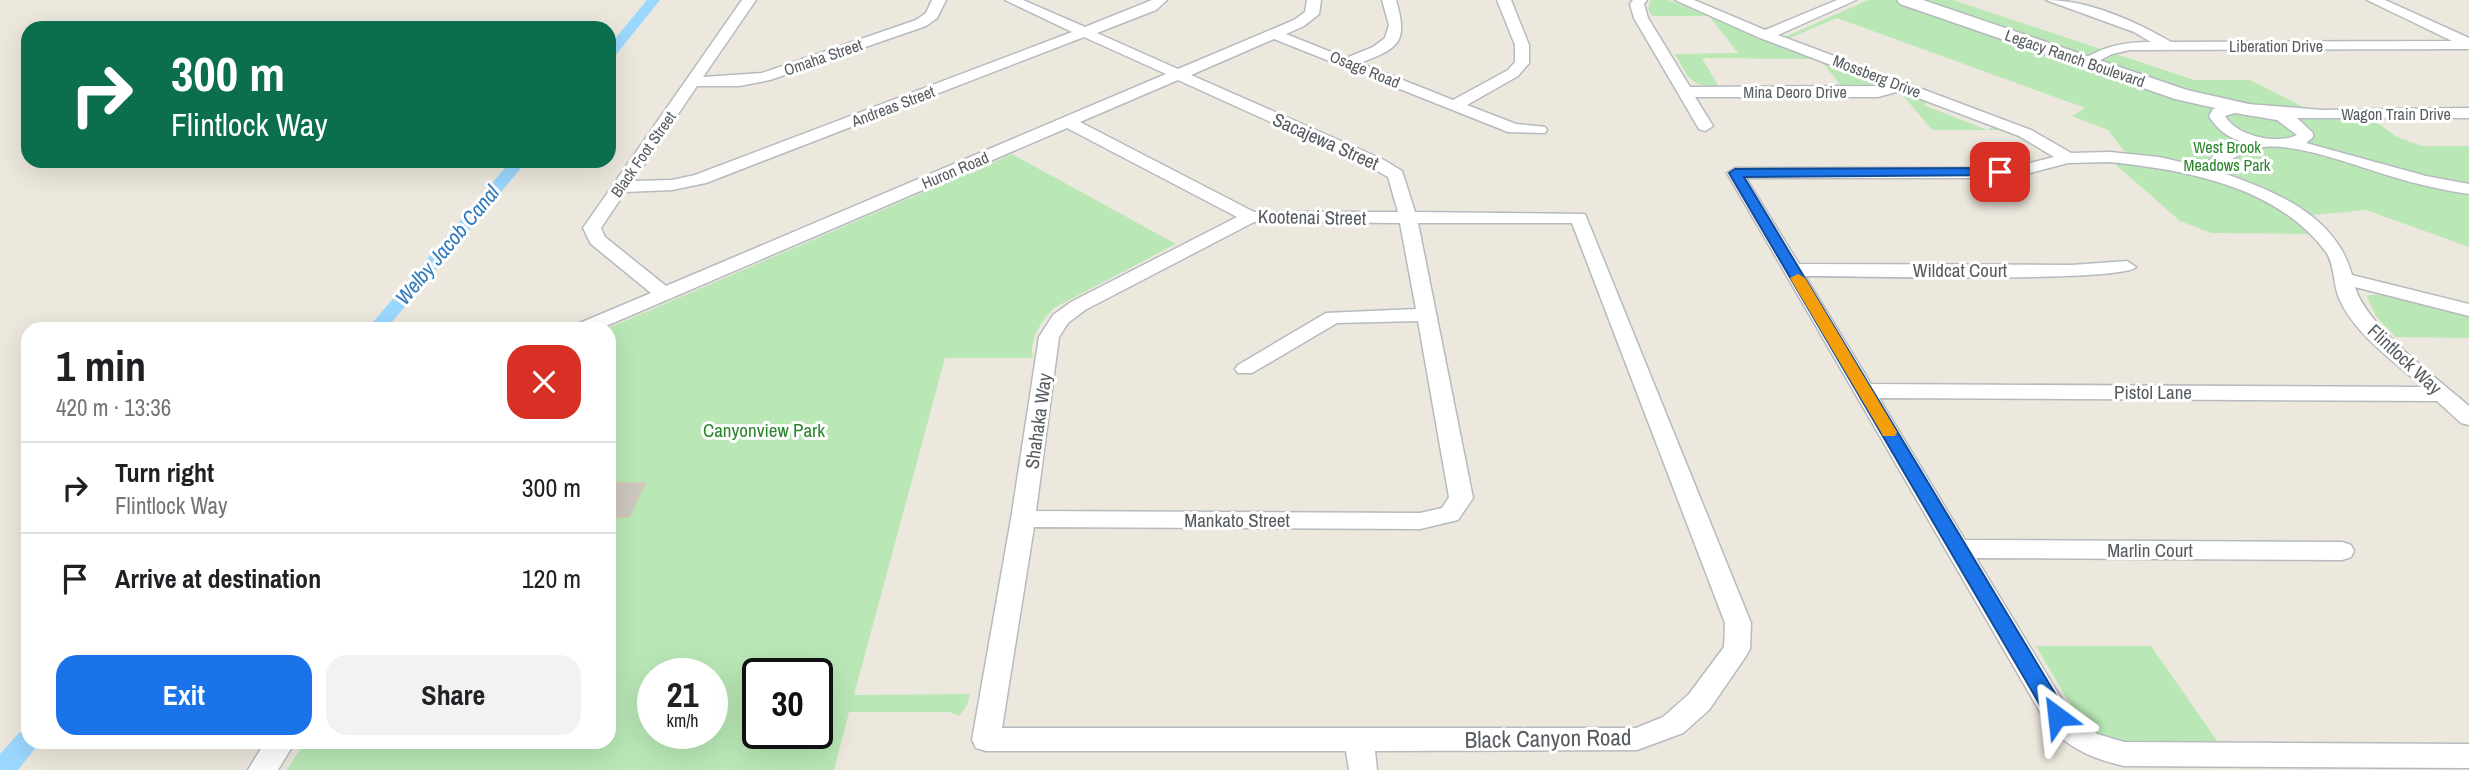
<!DOCTYPE html>
<meta charset="utf-8">
<style>
:root{--surface:#fff;--page:#f2f2f2;--text:#202124;--muted:#757577;--line:#e0e0e0;--accent:#1a73e8}
body{margin:0;font-family:"Archivo Narrow",sans-serif;background:var(--page);color:var(--text);height:100vh;display:flex;flex-direction:column;font-size:26px;white-space:nowrap}
*{box-sizing:border-box;margin:0}
p{font-size:23px;color:var(--muted)}
.icon{flex:none;width:38px;height:38px;fill:none;stroke:currentColor;stroke-width:2;stroke-linecap:round;stroke-linejoin:round}
.map{position:relative;flex:1;overflow:hidden}
.side{position:absolute;left:21px;top:322px;width:595px;height:427px;display:flex;flex-direction:column;background:var(--surface);border-radius:21px;box-shadow:0 7px 28px #0002}
.side>*{flex:none}
.hud{position:absolute;left:21px;top:21px;width:595px;height:147px;border-radius:21px;box-shadow:0 7px 28px #0002;background:#0b6e4f;color:#fff;overflow:hidden}
.speed{position:absolute;left:637px;top:658px;display:flex;gap:14px;font-size:35px;font-weight:700;text-align:center}
.speed>*{display:grid;place-content:center;width:91px;height:91px;border-radius:50%;background:var(--surface);box-shadow:0 7px 28px #0002;line-height:1}
.speed small{font-size:18px;font-weight:400}
.speed .limit{border:4px solid #111;border-radius:10px;background:#fff;color:#111}
.pin{position:absolute;display:grid;place-items:center;width:60px;height:60px;color:#fff;margin:-30px;border-radius:14px;box-shadow:0 4px 10px #0006}
.me{position:absolute;width:77px;margin:-38px;rotate:330deg;stroke-linejoin:round;filter:drop-shadow(0 0 5px #0008)}
.turn{display:flex;align-items:center;gap:24px;height:147px;padding:0 35px;font-size:32px}
.turn .icon{width:91px;height:91px;stroke-width:2.5}
.turn b{display:block;font-size:49px;line-height:60px}
.round{display:grid;place-items:center;flex:none;width:74px;height:74px;border-radius:21px;background:var(--page)}
.headline{display:flex;align-items:center;justify-content:space-between;height:119px;padding:0 35px}
h1{font-size:42px;font-weight:800;line-height:52px}
.button{display:flex;gap:14px;margin-top:auto;padding:14px 35px}
.button a{flex:1;height:80px;border-radius:21px;background:var(--accent);color:#fff;font-size:28px;font-weight:800;line-height:80px;text-align:center}
.button a+a{background:var(--page);color:var(--text)}
ul{padding:0;list-style:none}
li{display:flex;align-items:center;gap:21px;height:91px;padding:0 35px;border-top:2px solid var(--line)}
li div{flex:1}
li b{display:block;font-size:26px}
li em{font-style:normal}
.map>svg:first-child{display:block}
.green{fill:#b9e8b6;fill-rule:evenodd}
.lines{fill:none;stroke-linecap:round;stroke-linejoin:round}
.canal{fill:#9bd8ff;fill-rule:evenodd}
.building{fill:#ccc7bf;stroke:#d1cabb;stroke-width:2}
.street-casing{stroke:#b6babf;stroke-width:3}
.secondary-casing{stroke:#b4b9bf;stroke-width:3}
.street{fill:#fff;fill-rule:evenodd}
.secondary{fill:#fff;fill-rule:evenodd}
.route{fill:#1a73e8;stroke:#114b97;stroke-width:2}
.slow{fill:#f59e0b}
.labels{text-anchor:middle;dominant-baseline:central;stroke-width:6;stroke-linejoin:round;paint-order:stroke}
.far-street-label{font-size:16px;fill:#575c61;stroke:#fff}
.far-park-label{font-size:16px;fill:#2b852b;stroke:#fff}
.street-label{font-size:19px;fill:#575c61;stroke:#fff}
.park-label{font-size:19px;fill:#2b852b;stroke:#fff}
.water-label{font-size:21px;font-style:italic;fill:#2f7abb;stroke:#fff}
.near-street-label{font-size:23px;fill:#575c61;stroke:#fff}
</style>
<div class="map">
<svg width="2469" height="770" viewBox="0 0 2469 770">
<rect width="100%" height="100%" fill="#ede8dd"/>
<!-- green -->
<g class="green">
<path d="M 1651,0 L 1668,0 L 1710,15 L 1880,83 L 1880,85 L 1842,87 L 1820,59 L 1702,58 L 1719,87 C 1689,86 1689,78 1675,54 L 1738,53 L 1709,16 L 1652,16 L 1648,9 Z"/>
<path d="M 1868,0 L 1953,0 L 2194,80 L 2250,80 L 2327,119 L 2372,119 L 2397,137 L 2422,146 L 2469,146 L 2469,247 L 2366,210 L 2313,215 L 2309,234 L 2211,233 L 2180,221 L 2115,164 L 2134,164 L 2108,130 L 2072,116 L 2085,108 L 1837,18 L 1787,39 L 1785,37 Z"/>
<path d="M 1901,93 L 1930,101 L 1924,105 L 1987,130 L 1994,126 L 2004,130 L 1932,130 Z"/>
<path d="M 1012,154 L 1176,244 L 1054,308 C 1042,320 1028,341 1033,358 L 945,358 L 854,695 L 970,694 L 967,705 L 959,716 L 950,712 L 849,712 L 834,770 L 287,770 L 305,742 L 609,742 L 609,329 L 606,329 ZM 653,674 L 712,674 L 712,733 L 653,733 ZM 758,674 L 817,674 L 817,733 L 758,733 Z"/>
<path d="M 2370,295 L 2386,295 L 2469,316 L 2469,338 L 2395,337 L 2376,316 L 2367,297 Z"/>
<path d="M 2036,646 L 2151,646 L 2218,742 C 2175,742 2106,754 2078,717 Z"/>
</g>
<g class="lines">
<!-- canal -->
<g class="canal">
<path d="M 647,0 L 660,0 L 614,57 L 609,58 L 609,46 Z"/>
<path d="M 511,161 L 527,161 L 386,329 L 367,329 Z"/>
<path d="M 28,729 L 28,742 L 40,742 L 18,770 L 0,770 L 0,754 L 19,733 Z"/>
</g>
</g>
<!-- building -->
<path class="building" d="M 614,483 L 645,483 L 629,517 L 609,517 L 609,492 Z"/>
<g class="lines">
<!-- street casing -->
<g class="street-casing">
<g id="street">
<path d="M 742,0 L 756,0 L 703,77 L 762,73 L 916,20 L 926,13 L 932,0 L 946,0 L 937,18 L 926,26 L 770,80 L 739,86 L 697,86 L 633,181 L 672,180 L 695,175 L 1072,32 L 1005,0 L 1023,0 L 1085,27 L 1152,0 L 1167,0 L 1156,10 L 1097,33 L 1178,69 L 1294,20 L 1305,12 L 1307,0 L 1321,0 L 1319,14 L 1304,26 L 1286,34 L 1346,58 L 1373,47 L 1385,38 L 1389,25 L 1382,0 L 1396,0 C 1408,42 1400,48 1360,63 L 1453,100 L 1508,70 L 1515,62 L 1515,45 L 1497,0 L 1511,0 L 1529,45 L 1529,63 L 1518,76 L 1467,105 L 1516,124 L 1545,127 L 1547,130 L 1545,133 L 1508,132 L 1274,39 L 1191,75 L 1384,160 L 1402,171 L 1415,212 L 1585,214 L 1751,623 L 1750,649 L 1746,656 L 1709,710 L 1683,733 L 1637,750 L 1375,751 L 1377,770 L 1349,770 L 1346,751 L 986,751 L 976,748 L 972,740 L 1011,519 L 1039,337 L 1053,315 L 1071,302 L 1237,217 L 1067,128 L 599,329 L 572,329 L 575,325 L 651,293 L 591,244 L 583,228 ZM 1084,37 L 1166,74 L 666,286 L 605,237 L 601,228 L 625,192 L 672,190 L 706,183 ZM 1178,80 L 1372,168 L 1388,177 L 1398,212 L 1254,212 L 1080,122 ZM 1254,222 L 1400,223 L 1416,309 L 1326,313 L 1238,365 L 1235,369 L 1238,373 L 1252,373 L 1337,323 L 1418,321 L 1449,497 L 1442,508 L 1420,513 L 1036,511 L 1059,337 L 1068,323 L 1085,310 ZM 1418,223 L 1572,223 L 1725,623 L 1724,647 L 1689,694 L 1663,717 L 1636,728 L 1002,728 L 1034,527 L 1420,529 L 1458,520 L 1473,498 Z"/>
<path d="M 1633,0 L 1647,0 L 1644,4 L 1648,18 L 1690,87 L 1886,86 L 1760,38 L 1675,0 L 1694,0 L 1765,30 L 1837,0 L 1856,0 L 1778,35 L 2031,130 L 2071,153 L 2110,152 L 2159,157 L 2203,167 L 2216,153 L 2246,143 C 2229,138 2218,131 2209,116 L 2213,109 L 2235,103 L 2322,110 L 2469,108 L 2469,118 L 2297,118 L 2313,133 L 2313,137 L 2306,143 L 2426,176 L 2469,184 L 2469,194 C 2442,190 2416,184 2390,176 C 2357,166 2298,143 2264,147 C 2247,150 2229,158 2218,171 C 2273,191 2335,213 2352,275 L 2469,304 L 2469,316 L 2355,287 C 2366,326 2437,378 2469,406 L 2469,425 L 2461,423 L 2437,401 L 1879,398 L 1965,540 L 2342,542 L 2351,545 L 2354,551 L 2351,557 L 2342,560 L 1976,558 L 2067,708 L 2097,734 L 2124,742 L 2469,744 L 2469,768 L 2124,766 C 2093,759 2068,748 2047,724 L 1727,173 L 1735,168 L 1978,168 L 2022,165 L 2054,157 L 2019,136 L 1900,91 L 1878,97 L 1695,97 L 1713,126 L 1705,131 L 1699,129 L 1634,18 L 1630,4 ZM 2235,113 L 2277,120 L 2297,135 C 2276,145 2237,136 2225,116 ZM 2110,162 C 2186,170 2277,186 2326,252 C 2335,265 2333,284 2339,298 C 2354,334 2395,362 2423,387 L 1871,384 L 1805,276 C 1846,276 2123,283 2136,267 L 2127,261 L 2072,265 L 1799,264 L 1746,178 L 1978,178 L 2022,175 L 2068,163 Z"/>
<path d="M 2046,0 C 2088,0 2135,21 2171,42 L 2452,41 L 2367,0 L 2385,0 L 2469,38 L 2469,49 L 2130,50 L 2112,54 L 2087,67 L 2080,63 L 2082,60 C 2105,46 2124,42 2151,42 L 2134,32 Z"/>
<path d="M 265,742 L 295,742 L 278,770 L 248,770 Z"/>
</g>
</g>
<!-- secondary casing -->
<g class="secondary-casing">
<path id="secondary" d="M 1897,0 L 1923,0 L 2187,90 L 2253,105 L 2256,109 L 2253,113 L 2246,115 L 2175,99 L 1900,4 Z"/>
</g>
<!-- street -->
<use href="#street" class="street"/>
<!-- secondary -->
<use href="#secondary" class="secondary"/>
</g>
<!-- route -->
<path class="route" d="M 2000,168 L 2007,172 L 2005,175 L 1744,177 L 2065,710 L 2068,716 L 2065,722 L 2057,725 L 2050,722 L 1729,173 L 1735,169 Z"/>
<!-- slow -->
<path class="slow" d="M 1798,274 L 1805,278 L 1897,432 L 1895,436 L 1883,436 L 1881,432 L 1790,278 Z"/>
<g class="labels">
<!-- far-street labels -->
<g class="far-street-label">
<text x="2276" y="46">Liberation Drive</text>
<text transform="translate(823 57) rotate(-19)">Omaha Street</text>
<text transform="translate(2075 58) rotate(19)">Legacy Ranch Boulevard</text>
<text transform="translate(1365 69) rotate(22)">Osage Road</text>
<text transform="translate(1877 76) rotate(21)">Mossberg Drive</text>
<text x="1795" y="92">Mina Deoro Drive</text>
<text transform="translate(893 106) rotate(-21)">Andreas Street</text>
<text x="2396" y="114">Wagon Train Drive</text>
<text transform="translate(643 154) rotate(-55)">Black Foot Street</text>
<text transform="translate(955 170) rotate(-23)">Huron Road</text>
</g>
<!-- far-park labels -->
<g class="far-park-label">
<text x="2227" y="147">West Brook<tspan x="2227" dy="18">Meadows Park</tspan></text>
</g>
<!-- street labels -->
<g class="street-label">
<text transform="translate(1326 141) rotate(24)">Sacajewa Street</text>
<text transform="translate(1312 217) rotate(1)">Kootenai Street</text>
<text x="1960" y="270">Wildcat Court</text>
<text transform="translate(2405 359) rotate(43)">Flintlock Way</text>
<text x="2153" y="392">Pistol Lane</text>
<text transform="translate(1038 421) rotate(-82)">Shahaka Way</text>
<text x="1237" y="520">Mankato Street</text>
<text x="2150" y="550">Marlin Court</text>
</g>
<!-- park labels -->
<g class="park-label">
<text x="764" y="430">Canyonview Park</text>
</g>
<!-- water labels -->
<g class="water-label">
<text transform="translate(447 245) rotate(-50)">Welby Jacob Canal</text>
</g>
<!-- near-street labels -->
<g class="near-street-label">
<text transform="translate(1548 738) rotate(-1)">Black Canyon Road</text>
</g>
</g>
</svg>
<div class="speed"><div>21<small>km/h</small></div><div class="limit">30</div></div>
<div class="pin" style="left:2000px;top:172px;background:#d93025"><svg class="icon" aria-label="arrive" viewBox="0 0 24 24"><path d="M6 21V4h12l-3 4 3 4H6"/></svg></div>
<svg class="me" style="left:2057px;top:716px" viewBox="-20 -20 40 40"><path d="M0-17L14 15 0 8-14 15z" fill="#1a73e8" stroke="#fff" stroke-width="4"/></svg>
<div class="hud">
<div class="turn"><svg class="icon" aria-label="right" viewBox="0 0 24 24"><path d="M7 20v-9h11M14 6l5 5-5 5"/></svg><div><b>300 m</b>Flintlock Way</div></div>
</div>
<section class="side">
<div class="headline"><div><h1>1 min</h1><p>420 m · 13:36</p></div><a class="round" style="background:#d93025;color:#fff"><svg class="icon" aria-label="close" viewBox="0 0 24 24"><path d="M6 6l12 12M18 6L6 18"/></svg></a></div>
<ul>
<li><svg class="icon" aria-label="right" viewBox="0 0 24 24"><path d="M7 20v-9h11M14 6l5 5-5 5"/></svg><div><b>Turn right</b><p>Flintlock Way</p></div><em>300 m</em></li>
<li><svg class="icon" aria-label="arrive" viewBox="0 0 24 24"><path d="M6 21V4h12l-3 4 3 4H6"/></svg><div><b>Arrive at destination</b></div><em>120 m</em></li>
</ul>
<div class="button"><a>Exit</a><a>Share</a></div>
</section>
</div>
